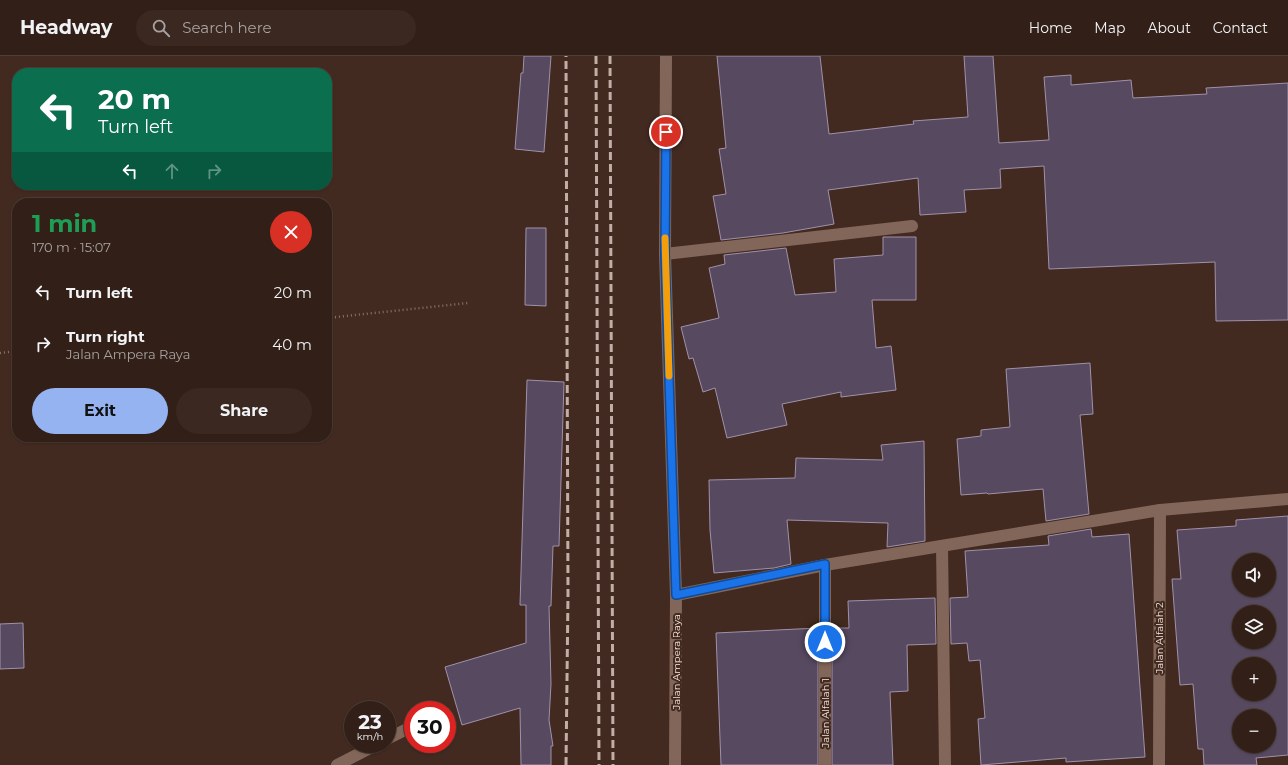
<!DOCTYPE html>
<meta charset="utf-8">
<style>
:root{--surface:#322018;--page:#3a2821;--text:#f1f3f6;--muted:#a8a3a2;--line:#4d3e37;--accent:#95b2f1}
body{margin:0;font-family:Montserrat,sans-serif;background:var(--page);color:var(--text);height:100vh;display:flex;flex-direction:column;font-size:15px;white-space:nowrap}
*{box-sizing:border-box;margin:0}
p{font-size:13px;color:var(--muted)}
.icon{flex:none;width:22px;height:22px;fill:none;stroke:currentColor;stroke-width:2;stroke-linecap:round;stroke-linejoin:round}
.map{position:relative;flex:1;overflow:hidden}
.details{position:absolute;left:12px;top:142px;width:320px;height:244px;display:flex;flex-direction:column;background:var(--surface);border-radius:16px;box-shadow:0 1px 3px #0004,0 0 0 1px var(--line)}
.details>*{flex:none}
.guide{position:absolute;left:12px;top:12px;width:320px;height:122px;border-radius:16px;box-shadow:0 1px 3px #0004,0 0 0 1px var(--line);background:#0b6e4f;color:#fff;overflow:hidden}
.controls{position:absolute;left:1232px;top:497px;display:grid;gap:8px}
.controls a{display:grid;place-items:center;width:44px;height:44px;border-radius:50%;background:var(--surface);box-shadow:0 1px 3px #0004,0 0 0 1px var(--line);font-size:20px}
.speed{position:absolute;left:344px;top:645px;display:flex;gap:8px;font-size:20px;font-weight:700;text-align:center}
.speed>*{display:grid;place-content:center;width:52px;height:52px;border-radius:50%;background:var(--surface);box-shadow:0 1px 3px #0004,0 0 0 1px var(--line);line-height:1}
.speed small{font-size:10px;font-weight:400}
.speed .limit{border:6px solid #d22;background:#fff;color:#111}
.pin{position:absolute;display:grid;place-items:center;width:34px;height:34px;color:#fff;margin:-17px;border:2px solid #fff;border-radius:50%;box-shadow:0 1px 4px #0007}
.me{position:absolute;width:44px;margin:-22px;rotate:0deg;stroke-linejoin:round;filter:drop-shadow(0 0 3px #0008)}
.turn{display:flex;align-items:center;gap:14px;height:84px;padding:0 20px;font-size:18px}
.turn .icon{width:52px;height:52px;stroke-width:2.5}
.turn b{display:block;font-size:28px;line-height:34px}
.lanes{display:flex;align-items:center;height:38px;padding:0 20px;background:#0003;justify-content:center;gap:20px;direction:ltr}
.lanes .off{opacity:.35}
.round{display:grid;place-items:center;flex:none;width:42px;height:42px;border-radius:21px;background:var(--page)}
.head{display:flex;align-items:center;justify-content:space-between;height:68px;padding:0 20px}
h1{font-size:24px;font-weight:700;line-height:30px;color:#1e9e55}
.action{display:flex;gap:8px;margin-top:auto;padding:8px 20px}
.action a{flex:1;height:46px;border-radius:24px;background:var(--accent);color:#111;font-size:16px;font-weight:700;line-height:46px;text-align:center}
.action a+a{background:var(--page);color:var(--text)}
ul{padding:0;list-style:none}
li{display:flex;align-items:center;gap:12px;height:52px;padding:0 20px}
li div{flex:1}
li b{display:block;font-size:15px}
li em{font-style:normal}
header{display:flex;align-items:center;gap:24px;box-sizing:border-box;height:56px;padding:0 20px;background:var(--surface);border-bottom:1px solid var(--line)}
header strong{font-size:19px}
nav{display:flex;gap:22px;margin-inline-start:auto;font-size:14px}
.search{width:280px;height:36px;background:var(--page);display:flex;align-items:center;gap:10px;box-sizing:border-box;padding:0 14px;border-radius:22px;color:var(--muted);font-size:15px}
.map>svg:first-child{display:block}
.building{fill:#574960;stroke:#a091aa;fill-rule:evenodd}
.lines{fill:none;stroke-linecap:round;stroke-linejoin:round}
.path{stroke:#88736a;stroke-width:2.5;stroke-dasharray:1 3;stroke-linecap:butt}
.minor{stroke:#82665a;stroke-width:12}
.rail{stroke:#c1aea6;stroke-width:3;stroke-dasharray:8 4;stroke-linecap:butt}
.route-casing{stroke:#114b97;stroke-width:10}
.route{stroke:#1a73e8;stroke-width:7}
.slow{stroke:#f59e0b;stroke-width:7}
.labels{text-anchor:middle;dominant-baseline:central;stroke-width:4;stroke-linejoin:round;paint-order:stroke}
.street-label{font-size:10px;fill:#f9e8e1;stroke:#422a20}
</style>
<header>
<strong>Headway</strong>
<div class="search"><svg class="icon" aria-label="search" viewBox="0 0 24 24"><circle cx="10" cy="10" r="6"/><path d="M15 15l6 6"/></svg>Search here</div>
<nav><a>Home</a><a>Map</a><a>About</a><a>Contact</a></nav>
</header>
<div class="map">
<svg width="1288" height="709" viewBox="0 0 1288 709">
<rect width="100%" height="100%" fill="#422a20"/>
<!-- building -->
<g class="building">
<path d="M 524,0 L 551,0 L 544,96 L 515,93 L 521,17 L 523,17 Z"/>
<path d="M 717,0 L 820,0 L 829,78 L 914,68 L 913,65 L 968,61 L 964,0 L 993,0 L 999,87 L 1049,84 L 1044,21 L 1071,19 L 1071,29 L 1131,24 L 1133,42 L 1207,38 L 1206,32 L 1288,27 L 1288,264 L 1216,265 L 1215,206 L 1049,213 L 1044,110 L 1000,113 L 1001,132 L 964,134 L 966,156 L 920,159 L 918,122 L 828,134 L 834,168 L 783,177 L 721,184 L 713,140 L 726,138 L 719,93 L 726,92 Z"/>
<path d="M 526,172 L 546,172 L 546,250 L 525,249 Z"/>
<path d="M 883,181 L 916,181 L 916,244 L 872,244 L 876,292 L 891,290 L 896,334 L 841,341 L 841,336 L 782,348 L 787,369 L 727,382 L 715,332 L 703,336 L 693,302 L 689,303 L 681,271 L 719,262 L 709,212 L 725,208 L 724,199 L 786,192 L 795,239 L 836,236 L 834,203 L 883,199 Z"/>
<path d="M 1090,307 L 1093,358 L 1080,359 L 1089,458 L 1046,465 L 1043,433 L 988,438 L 987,437 L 961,439 L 957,383 L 981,380 L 981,374 L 1010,371 L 1006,313 Z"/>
<path d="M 527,324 L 564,326 L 559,490 L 553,490 L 551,550 L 549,550 L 551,628 L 549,664 L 553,690 L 551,690 L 551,709 L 521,709 L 520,652 L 462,669 L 445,611 L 526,587 L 526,549 L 520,549 Z"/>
<path d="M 924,385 L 925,485 L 887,491 L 888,467 L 787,464 L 791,508 L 774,512 L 714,517 L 710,474 L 709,424 L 795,422 L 796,402 L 883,404 L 881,389 Z"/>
<path d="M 1288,460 L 1288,699 L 1256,702 L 1257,709 L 1204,709 L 1203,693 L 1198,693 L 1193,628 L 1180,629 L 1172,523 L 1181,523 L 1177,474 L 1236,470 L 1236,464 ZM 1239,504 L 1269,504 L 1269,534 L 1239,534 ZM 1239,556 L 1269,556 L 1269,586 L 1239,586 ZM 1239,608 L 1269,608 L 1269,638 L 1239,638 ZM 1239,660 L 1269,660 L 1269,690 L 1239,690 Z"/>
<path d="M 1091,473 L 1092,481 L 1129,478 L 1145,701 L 1066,706 L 1066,702 L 981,709 L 978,663 L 985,662 L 980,604 L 969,605 L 967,587 L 951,588 L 950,542 L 968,541 L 965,495 L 1049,489 L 1048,480 Z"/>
<path d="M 935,542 L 936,588 L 907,589 L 908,635 L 890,636 L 893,709 L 832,709 L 832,572 L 849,572 L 848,545 Z"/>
<path d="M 23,567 L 24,612 L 0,613 L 0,568 Z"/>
<path d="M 818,572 L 818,709 L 721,709 L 716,577 Z"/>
</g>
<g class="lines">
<!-- path -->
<g class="path">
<path d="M 327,262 L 468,247"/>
<path d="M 0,297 L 17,295"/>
</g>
<!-- minor -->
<g class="minor">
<path d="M 666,0 L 665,198 L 676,539 L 675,709"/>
<path d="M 665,198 L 912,170"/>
<path d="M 942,490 L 945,709"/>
<path d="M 825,509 L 825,709"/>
<path d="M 676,539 L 825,509 L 1160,454 L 1288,443"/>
<path d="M 387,683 L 413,670"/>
<path d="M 337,709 L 378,688"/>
<path d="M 1159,709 L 1160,454"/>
</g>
<!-- rail -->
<g class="rail">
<path d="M 596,0 L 599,709"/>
<path d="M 610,0 L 613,709"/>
<path d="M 566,709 L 568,538 L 566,0"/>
</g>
</g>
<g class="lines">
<!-- route casing -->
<g class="route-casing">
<path id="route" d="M 666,76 L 665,198 L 676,539 L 825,508 L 825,586"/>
</g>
<!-- route -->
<use href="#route" class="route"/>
<!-- slow -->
<path class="slow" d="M 665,182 L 669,320"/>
</g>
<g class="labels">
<!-- street labels -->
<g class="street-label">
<text transform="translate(1159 582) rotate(-90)">Jalan Alfalah 2</text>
<text transform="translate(676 606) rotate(-90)">Jalan Ampera Raya</text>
<text transform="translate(825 657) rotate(-90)">Jalan Alfalah 1</text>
</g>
</g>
</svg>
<div class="controls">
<a><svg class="icon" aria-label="sound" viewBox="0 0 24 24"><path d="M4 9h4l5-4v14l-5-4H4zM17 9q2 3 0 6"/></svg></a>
<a><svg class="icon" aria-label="layers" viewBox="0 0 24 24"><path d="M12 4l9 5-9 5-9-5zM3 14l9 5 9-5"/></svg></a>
<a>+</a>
<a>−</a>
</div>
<div class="speed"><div>23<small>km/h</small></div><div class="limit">30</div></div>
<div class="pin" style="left:666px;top:76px;background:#d93025"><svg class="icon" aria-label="arrive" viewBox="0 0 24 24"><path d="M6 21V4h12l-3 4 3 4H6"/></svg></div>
<svg class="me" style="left:825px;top:586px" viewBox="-20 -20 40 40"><circle r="17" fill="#1a73e8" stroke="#fff" stroke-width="3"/><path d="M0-11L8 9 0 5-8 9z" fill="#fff"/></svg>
<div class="guide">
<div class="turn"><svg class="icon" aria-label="left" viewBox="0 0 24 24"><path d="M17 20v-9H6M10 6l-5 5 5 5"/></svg><div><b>20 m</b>Turn left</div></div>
<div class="lanes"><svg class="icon" aria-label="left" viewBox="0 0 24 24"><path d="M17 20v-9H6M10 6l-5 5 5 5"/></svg><svg class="icon off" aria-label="ahead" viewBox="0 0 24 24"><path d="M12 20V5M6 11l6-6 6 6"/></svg><svg class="icon off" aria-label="right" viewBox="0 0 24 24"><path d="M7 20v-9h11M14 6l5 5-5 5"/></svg></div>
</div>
<section class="details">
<div class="head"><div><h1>1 min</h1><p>170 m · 15:07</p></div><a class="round" style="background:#d93025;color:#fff"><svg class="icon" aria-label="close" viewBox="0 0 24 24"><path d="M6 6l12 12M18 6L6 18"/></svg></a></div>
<ul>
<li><svg class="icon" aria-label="left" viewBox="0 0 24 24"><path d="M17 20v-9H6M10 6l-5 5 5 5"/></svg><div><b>Turn left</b></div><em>20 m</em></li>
<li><svg class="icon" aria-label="right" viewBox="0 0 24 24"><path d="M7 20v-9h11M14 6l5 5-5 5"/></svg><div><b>Turn right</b><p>Jalan Ampera Raya</p></div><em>40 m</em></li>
</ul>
<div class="action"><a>Exit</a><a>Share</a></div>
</section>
</div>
